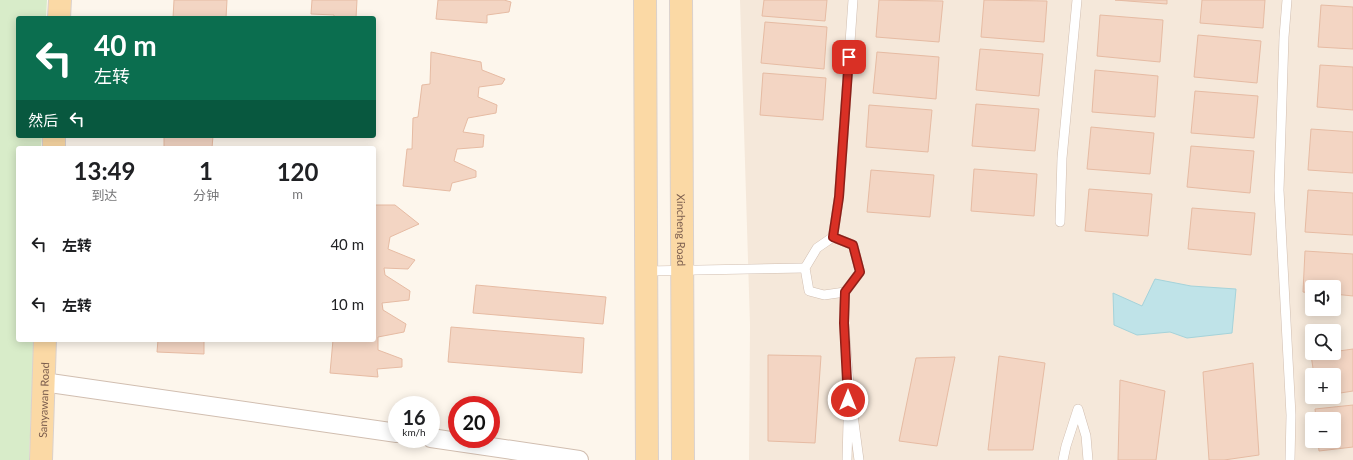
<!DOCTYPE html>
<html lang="zh">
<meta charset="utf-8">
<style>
:root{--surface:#fff;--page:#f6f6f6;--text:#202124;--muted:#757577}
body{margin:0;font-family:Lato,"Noto Sans SC",sans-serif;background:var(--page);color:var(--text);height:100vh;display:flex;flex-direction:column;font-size:15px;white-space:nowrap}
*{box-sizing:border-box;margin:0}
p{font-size:13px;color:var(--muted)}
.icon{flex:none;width:22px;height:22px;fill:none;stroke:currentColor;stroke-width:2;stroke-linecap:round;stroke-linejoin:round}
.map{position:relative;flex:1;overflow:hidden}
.side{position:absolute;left:16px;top:146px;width:360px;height:196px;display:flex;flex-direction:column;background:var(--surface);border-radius:4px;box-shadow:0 2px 10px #0003}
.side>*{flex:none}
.banner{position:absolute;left:16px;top:16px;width:360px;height:122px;border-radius:4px;box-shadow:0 2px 10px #0003;background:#0b6e4f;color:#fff;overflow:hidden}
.buttons{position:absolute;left:1305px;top:280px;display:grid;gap:8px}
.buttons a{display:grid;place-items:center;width:36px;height:36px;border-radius:4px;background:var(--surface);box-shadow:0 2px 10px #0003;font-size:20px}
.speed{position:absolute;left:388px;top:396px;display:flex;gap:8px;font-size:20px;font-weight:700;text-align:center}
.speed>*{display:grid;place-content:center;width:52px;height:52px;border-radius:50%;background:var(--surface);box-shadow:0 2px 10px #0003;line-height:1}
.speed small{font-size:10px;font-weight:400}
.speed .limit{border:6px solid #d22;background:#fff;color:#111}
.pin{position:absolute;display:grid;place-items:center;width:34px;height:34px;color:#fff;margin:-17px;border-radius:8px;box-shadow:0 2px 6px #0006}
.me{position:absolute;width:44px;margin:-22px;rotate:0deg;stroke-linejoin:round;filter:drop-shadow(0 0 3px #0008)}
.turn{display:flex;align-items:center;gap:14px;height:84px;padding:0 12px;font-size:18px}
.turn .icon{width:52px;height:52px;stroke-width:2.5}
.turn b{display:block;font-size:28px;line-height:34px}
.then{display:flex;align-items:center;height:38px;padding:0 12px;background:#0003;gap:8px;font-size:15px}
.eta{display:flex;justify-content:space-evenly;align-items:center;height:68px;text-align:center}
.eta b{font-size:24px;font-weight:700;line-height:28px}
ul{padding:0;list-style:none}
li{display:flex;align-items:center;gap:12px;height:60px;padding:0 12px}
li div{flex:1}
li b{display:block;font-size:15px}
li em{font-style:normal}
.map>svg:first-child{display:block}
.residential{fill:#f5e8da;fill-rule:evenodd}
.green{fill:#d8ecc9}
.water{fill:#bfe3e8;stroke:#a5d3da}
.building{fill:#f3d5c3;stroke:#e6bba3}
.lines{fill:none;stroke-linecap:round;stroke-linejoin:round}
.service-casing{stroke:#d1beb0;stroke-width:10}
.minor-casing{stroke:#d1beb0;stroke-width:20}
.primary-casing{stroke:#dad1cd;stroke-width:24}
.service{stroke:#fff;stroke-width:9}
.minor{stroke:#fff;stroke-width:18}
.primary{stroke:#fbd9a5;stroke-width:22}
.route-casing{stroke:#8d1f18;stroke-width:10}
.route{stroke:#d93025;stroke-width:7}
.labels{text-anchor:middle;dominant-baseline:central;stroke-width:3.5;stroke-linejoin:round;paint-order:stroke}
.street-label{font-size:11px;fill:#7a5c4d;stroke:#fffaf3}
</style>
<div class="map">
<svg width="1353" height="460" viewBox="0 0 1353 460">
<rect width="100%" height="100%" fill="#fdf6ec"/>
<!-- residential -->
<path class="residential" d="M 740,0 L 1353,0 L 1353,460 L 749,460 L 750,325 ZM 1312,287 L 1334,287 L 1334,309 L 1312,309 ZM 1312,331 L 1334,331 L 1334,353 L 1312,353 ZM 1312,375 L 1334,375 L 1334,397 L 1312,397 ZM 1312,419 L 1334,419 L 1334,441 L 1312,441 Z"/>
<!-- green -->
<path class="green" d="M 0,0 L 47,0 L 46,18 L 18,18 L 18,136 L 42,136 L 41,148 L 18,148 L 18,340 L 34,340 L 29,460 L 0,460 Z"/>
<!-- water -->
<path class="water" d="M 1155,279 L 1191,286 L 1236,289 L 1232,333 L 1187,338 L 1170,332 L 1137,335 L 1114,325 L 1113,293 L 1142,306 Z"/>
<!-- building -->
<g class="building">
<path d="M 174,0 L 227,0 L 226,18 L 173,18 Z"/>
<path d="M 312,0 L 357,0 L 356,18 L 334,18 L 334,15 L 311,14 Z"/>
<path d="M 438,0 L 504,0 L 511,2 L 509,12 L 487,15 L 487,23 L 436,19 Z"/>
<path d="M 764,0 L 827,0 L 825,21 L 762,16 Z"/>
<path d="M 879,0 L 943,1 L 939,42 L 876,37 Z"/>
<path d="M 984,0 L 1047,1 L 1044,42 L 981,37 Z"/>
<path d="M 1115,0 L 1167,0 L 1167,4 Z"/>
<path d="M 1202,0 L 1265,0 L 1263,28 L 1200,23 Z"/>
<path d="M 1321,5 L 1353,7 L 1353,49 L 1318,47 Z"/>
<path d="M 1100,15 L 1163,20 L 1160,62 L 1097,56 Z"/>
<path d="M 765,22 L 827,27 L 824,69 L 761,63 Z"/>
<path d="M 1198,35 L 1261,41 L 1257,83 L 1194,77 Z"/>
<path d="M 980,49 L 1043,54 L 1039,96 L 976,90 Z"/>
<path d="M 431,52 L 481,62 L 482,70 L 505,79 L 502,84 L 479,87 L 478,97 L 497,105 L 496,113 L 468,118 L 463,132 L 484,135 L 483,147 L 457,149 L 454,161 L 476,171 L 476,177 L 452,183 L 450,191 L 403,186 L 407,149 L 412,149 L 413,118 L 418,117 L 422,85 L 430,84 Z"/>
<path d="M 877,52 L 939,57 L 936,99 L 873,93 Z"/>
<path d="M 1320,65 L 1353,67 L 1353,110 L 1317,107 Z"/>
<path d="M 1095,70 L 1158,76 L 1155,117 L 1092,112 Z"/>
<path d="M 763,73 L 826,78 L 823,120 L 760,115 Z"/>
<path d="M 1195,91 L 1258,96 L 1254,138 L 1191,133 Z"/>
<path d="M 976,104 L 1039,109 L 1035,151 L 972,146 Z"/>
<path d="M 869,105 L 932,110 L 928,152 L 866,147 Z"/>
<path d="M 1091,127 L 1154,133 L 1150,174 L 1087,169 Z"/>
<path d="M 1311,129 L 1353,132 L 1353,173 L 1308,170 Z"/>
<path d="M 164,136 L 213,136 L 212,148 L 164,148 Z"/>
<path d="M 1191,146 L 1254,151 L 1250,193 L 1187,187 Z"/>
<path d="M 974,169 L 1037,174 L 1034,216 L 971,211 Z"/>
<path d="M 871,170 L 934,175 L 930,217 L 867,212 Z"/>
<path d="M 1089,189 L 1152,194 L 1148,236 L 1085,231 Z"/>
<path d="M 1308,190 L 1353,193 L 1353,235 L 1305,232 Z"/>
<path d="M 374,205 L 395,205 L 419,224 L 390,237 L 388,249 L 415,260 L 408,269 L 384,268 L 385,275 L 410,291 L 409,300 L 382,303 L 383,310 L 406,324 L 404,332 L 378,337 L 378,350 L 402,359 L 402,367 L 377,369 L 378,377 L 330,373 L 333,340 L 374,340 Z"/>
<path d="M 1192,208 L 1255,213 L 1251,255 L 1188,249 Z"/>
<path d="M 1305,251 L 1353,254 L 1353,296 L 1334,294 L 1334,287 L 1312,287 L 1312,293 L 1303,292 Z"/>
<path d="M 476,285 L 606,297 L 603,324 L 473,313 Z"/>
<path d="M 451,327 L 584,338 L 582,373 L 448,362 Z"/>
<path d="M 158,340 L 204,340 L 204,354 L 157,352 Z"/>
<path d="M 1353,349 L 1353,391 L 1334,394 L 1334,375 L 1314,375 L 1311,355 Z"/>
<path d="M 768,355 L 821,356 L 815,443 L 768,441 Z"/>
<path d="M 999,356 L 1045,363 L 1033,450 L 988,450 Z"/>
<path d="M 955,357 L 937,446 L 899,441 L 916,358 Z"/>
<path d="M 1253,363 L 1259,455 L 1224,460 L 1209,460 L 1203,372 Z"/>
<path d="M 1120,380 L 1165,391 L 1156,460 L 1118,460 Z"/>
<path d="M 1353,405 L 1353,447 L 1319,451 L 1318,441 L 1334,441 L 1334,419 L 1316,419 L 1315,409 Z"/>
</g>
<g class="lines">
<!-- service casing -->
<g class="service-casing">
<g id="service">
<path d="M 1287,0 L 1284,37 L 1279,190 L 1291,415 L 1290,460"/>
<path d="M 1060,222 L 1062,158 L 1077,0"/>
<path d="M 833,237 L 839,197 L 853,0"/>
<path d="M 646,271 L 805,268"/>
<path d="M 845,292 L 824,295 L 809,291 L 805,268 L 817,248 L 833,237 L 853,245 L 860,272 L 845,292 L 844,323 L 849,385"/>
<path d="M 847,460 L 849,385 L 859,460"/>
<path d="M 1063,460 L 1066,446 L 1078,409 L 1086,436 L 1088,460"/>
</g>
</g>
<!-- minor casing -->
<g class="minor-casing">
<g id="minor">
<path d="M 43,382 L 397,433"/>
<path d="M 431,438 L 579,460"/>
</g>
</g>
<!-- primary casing -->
<g class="primary-casing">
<g id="primary">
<path d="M 645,0 L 647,460"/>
<path id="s1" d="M 681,0 L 683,460"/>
<path d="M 59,18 L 60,0"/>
<path d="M 54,148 L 54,136"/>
<path id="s2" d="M 41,460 L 45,340"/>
</g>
</g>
<!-- service -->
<use href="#service" class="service"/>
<!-- minor -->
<use href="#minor" class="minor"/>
<!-- primary -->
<use href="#primary" class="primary"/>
</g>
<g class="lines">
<!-- route casing -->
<g class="route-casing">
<path id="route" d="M 848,400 L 844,323 L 845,292 L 860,272 L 853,245 L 833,237 L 839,197 L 849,57"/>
</g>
<!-- route -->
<use href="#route" class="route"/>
</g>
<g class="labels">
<!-- street labels -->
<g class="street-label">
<text stroke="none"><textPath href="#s1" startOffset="230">Xincheng Road</textPath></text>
<text stroke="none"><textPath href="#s2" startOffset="60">Sanyawan Road</textPath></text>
</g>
</g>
</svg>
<div class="buttons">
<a><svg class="icon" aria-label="sound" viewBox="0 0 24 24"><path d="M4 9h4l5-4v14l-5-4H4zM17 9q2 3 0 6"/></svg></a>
<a><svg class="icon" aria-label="search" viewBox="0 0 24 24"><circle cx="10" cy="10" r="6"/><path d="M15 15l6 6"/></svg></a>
<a>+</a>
<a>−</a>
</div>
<div class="speed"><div>16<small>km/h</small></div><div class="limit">20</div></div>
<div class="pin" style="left:849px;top:57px;background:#d93025"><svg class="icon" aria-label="arrive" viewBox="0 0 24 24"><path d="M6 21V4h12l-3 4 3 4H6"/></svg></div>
<svg class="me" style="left:848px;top:400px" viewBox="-20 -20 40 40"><circle r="17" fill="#d93025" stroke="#fff" stroke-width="3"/><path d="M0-11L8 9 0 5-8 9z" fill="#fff"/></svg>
<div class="banner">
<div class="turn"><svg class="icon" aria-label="left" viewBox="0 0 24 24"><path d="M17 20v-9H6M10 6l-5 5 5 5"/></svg><div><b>40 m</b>左转</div></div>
<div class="then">然后<svg class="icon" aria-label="left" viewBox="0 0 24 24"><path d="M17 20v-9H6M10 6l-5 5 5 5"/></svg></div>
</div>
<section class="side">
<div class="eta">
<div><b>13:49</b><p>到达</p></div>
<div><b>1</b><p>分钟</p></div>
<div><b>120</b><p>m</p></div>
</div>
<ul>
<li><svg class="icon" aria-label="left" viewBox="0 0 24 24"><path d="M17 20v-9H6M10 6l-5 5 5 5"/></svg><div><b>左转</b></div><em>40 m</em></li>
<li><svg class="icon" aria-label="left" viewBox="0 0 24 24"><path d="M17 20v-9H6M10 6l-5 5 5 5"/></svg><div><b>左转</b></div><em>10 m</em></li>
</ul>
</section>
</div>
